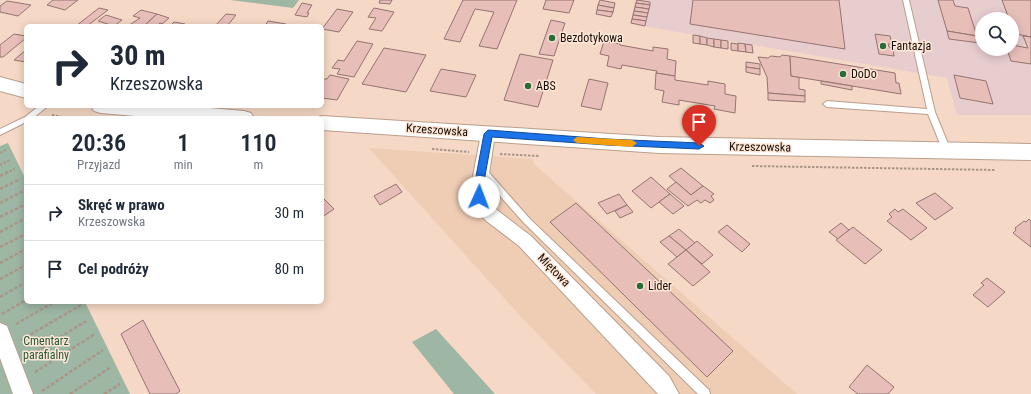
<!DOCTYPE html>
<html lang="pl">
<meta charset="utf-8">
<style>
:root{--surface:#fff;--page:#f6f6f7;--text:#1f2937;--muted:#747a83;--line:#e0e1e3}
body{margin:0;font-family:"Roboto Condensed",sans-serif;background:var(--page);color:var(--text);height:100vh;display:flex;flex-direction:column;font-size:15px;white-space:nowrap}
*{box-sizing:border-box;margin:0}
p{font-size:13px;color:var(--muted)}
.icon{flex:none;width:22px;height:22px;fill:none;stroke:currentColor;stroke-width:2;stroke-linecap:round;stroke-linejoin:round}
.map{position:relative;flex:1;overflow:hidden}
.sheet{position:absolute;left:24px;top:116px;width:300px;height:188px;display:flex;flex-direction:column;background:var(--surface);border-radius:6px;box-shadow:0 2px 10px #0003}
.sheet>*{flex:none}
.banner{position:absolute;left:24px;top:24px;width:300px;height:84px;border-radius:6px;box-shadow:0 2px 10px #0003;background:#fff;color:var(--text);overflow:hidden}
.controls{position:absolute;left:975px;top:12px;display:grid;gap:8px}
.controls a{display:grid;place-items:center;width:44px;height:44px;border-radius:50%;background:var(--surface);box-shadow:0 2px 10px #0003;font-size:20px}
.pin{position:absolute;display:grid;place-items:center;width:34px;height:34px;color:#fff;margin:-41px -17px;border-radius:50% 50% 50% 0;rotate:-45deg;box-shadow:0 0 4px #0007}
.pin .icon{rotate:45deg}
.me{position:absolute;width:44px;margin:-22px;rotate:2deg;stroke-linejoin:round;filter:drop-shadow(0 0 3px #0008)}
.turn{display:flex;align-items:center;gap:14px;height:84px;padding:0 20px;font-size:18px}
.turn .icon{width:52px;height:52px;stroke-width:2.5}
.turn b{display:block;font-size:28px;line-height:34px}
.eta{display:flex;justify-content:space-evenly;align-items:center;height:68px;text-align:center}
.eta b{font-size:24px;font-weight:600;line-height:28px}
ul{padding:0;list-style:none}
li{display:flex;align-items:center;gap:12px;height:56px;padding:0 20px;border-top:1px solid var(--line)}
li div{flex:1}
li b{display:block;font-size:15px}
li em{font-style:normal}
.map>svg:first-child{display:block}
.built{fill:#efccb4}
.industrial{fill:#e8cdcf;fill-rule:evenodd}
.green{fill:#9eb6a4}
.building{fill:#e8beb9;stroke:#947471}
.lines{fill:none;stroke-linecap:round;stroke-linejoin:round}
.lane-casing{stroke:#ba9f8d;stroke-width:2}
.street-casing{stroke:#ba9f8d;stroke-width:2}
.secondary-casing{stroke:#ba9f8d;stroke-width:2}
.path-far1{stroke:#ab9586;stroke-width:2;stroke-dasharray:2.5 1.5;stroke-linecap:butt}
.path{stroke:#ab9586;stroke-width:2.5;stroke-dasharray:3.5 2;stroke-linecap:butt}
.lane{fill:#fff;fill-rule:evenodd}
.street{fill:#fff;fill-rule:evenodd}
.secondary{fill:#fff;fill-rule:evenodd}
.route{fill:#1a73e8;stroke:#114b97}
.slow{fill:#f59e0b}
.poi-dot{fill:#296c37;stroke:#fee7d7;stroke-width:1.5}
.labels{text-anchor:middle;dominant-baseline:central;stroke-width:3;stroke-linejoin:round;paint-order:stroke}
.poi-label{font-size:12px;fill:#191009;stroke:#fee7d7;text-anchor:start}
.street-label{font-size:12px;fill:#191009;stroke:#fee7d7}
.park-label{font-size:12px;fill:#255937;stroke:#fee7d7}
</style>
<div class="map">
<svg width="1031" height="394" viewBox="0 0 1031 394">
<rect width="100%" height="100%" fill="#f5d8c5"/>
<!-- built -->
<path class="built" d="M 369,148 L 532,159 L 535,165 L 797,394 L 596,394 L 523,319 Z"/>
<!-- industrial -->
<path class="industrial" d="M 635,0 L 1031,0 L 1031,115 L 957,115 L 947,78 L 631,24 ZM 982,19 L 1012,19 L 1012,49 L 982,49 Z"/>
<!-- green -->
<g class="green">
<path d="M 230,0 L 299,0 L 293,8 Z"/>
<path d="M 8,143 L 26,180 L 26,302 L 85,302 L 130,394 L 0,394 L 0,146 Z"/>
<path d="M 436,329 L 495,394 L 454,394 L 412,342 Z"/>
</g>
<!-- building -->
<g class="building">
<path d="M 53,0 L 78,0 L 65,10 L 47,5 Z"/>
<path d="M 380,0 L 392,0 L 390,4 L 379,3 Z"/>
<path d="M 463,0 L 517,0 L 497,49 L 479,46 L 494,12 L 475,9 L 460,42 L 444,39 Z"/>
<path d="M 546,0 L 574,0 L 569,13 L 543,9 Z"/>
<path d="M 600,0 L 615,3 L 614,8 L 598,5 Z"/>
<path d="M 637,0 L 650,2 L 650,5 L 636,3 Z"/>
<path d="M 693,0 L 839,0 L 845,49 L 690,24 Z"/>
<path d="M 938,0 L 953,0 L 955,6 L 968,8 L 977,36 L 947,31 Z"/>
<path d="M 1002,0 L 1031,0 L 1031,37 L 1016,34 L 1012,26 L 1012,19 L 1009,19 Z"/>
<path d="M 7,1 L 31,5 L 18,16 L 0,12 L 0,6 Z"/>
<path d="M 302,3 L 312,5 L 307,13 L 309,13 L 307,17 L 295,15 Z"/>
<path d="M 636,3 L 650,5 L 649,9 L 635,7 Z"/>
<path d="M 598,5 L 614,8 L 613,12 L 597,10 Z"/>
<path d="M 635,7 L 649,9 L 648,13 L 634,11 Z"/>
<path d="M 99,8 L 108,10 L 87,26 L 76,26 Z"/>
<path d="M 374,8 L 394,12 L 382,31 L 369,29 L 376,18 L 368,17 Z"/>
<path d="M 337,9 L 353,12 L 339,32 L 322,29 Z"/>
<path d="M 141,10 L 157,14 L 144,26 L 128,26 L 140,18 L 133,16 Z"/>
<path d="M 597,10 L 613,12 L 611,17 L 596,14 Z"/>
<path d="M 634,11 L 648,13 L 647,17 L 633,15 Z"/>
<path d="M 157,14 L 169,18 L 162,24 L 160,23 L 157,26 L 144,26 Z"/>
<path d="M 226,14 L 236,15 L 227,26 L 215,26 Z"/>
<path d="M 106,15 L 122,20 L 114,26 L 98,21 Z"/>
<path d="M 633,15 L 647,17 L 646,21 L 632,19 Z"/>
<path d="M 632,19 L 646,21 L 645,26 L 631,23 Z"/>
<path d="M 551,20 L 565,23 L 554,56 L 539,54 Z"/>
<path d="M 268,21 L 286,24 L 284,26 L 265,26 Z"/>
<path d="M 174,22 L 185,24 L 183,26 L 170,26 Z"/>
<path d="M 947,31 L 977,36 L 980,43 L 949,39 Z"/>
<path d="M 14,34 L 26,36 L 26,38 L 3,57 L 0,57 L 0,45 Z"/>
<path d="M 875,34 L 890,36 L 892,44 L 888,44 L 889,47 L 893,48 L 894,56 L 879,54 Z"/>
<path d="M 693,35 L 700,36 L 700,44 L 693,43 Z"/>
<path d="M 700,36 L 707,38 L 707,45 L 700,44 Z"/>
<path d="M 1023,36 L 1031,37 L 1031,64 L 1011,61 L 1007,49 L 1012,49 L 1012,45 L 1028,48 Z"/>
<path d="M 707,38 L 714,39 L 714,47 L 707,45 Z"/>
<path d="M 714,39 L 721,40 L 721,48 L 714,47 Z"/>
<path d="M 721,40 L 728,41 L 728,49 L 721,48 Z"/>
<path d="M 357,41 L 373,44 L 354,77 L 337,74 L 340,69 L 332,68 L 338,60 L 344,61 Z"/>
<path d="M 604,41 L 620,44 L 620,45 L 653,51 L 653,47 L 668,49 L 667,59 L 676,61 L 675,76 L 656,73 L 657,71 L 622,65 L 621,69 L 607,66 L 609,56 L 600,54 Z"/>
<path d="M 731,43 L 738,44 L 738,51 L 731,50 Z"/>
<path d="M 738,43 L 745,44 L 746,52 L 738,51 Z"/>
<path d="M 745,44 L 752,45 L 753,53 L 746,52 Z"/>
<path d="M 384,48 L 426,55 L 406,92 L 362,84 Z"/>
<path d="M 26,50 L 26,62 L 14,60 Z"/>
<path d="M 520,54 L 553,60 L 538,107 L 504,100 Z"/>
<path d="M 782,55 L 790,56 L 791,76 L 799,77 L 799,89 L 805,90 L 805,96 L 768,93 L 767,77 L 758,57 L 768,58 L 771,56 L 780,57 Z"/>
<path d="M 790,56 L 895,73 L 896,83 L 899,83 L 901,94 L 791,76 Z"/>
<path d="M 746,62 L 760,64 L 760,69 L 746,67 Z"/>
<path d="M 746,67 L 760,69 L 760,75 L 746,72 Z"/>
<path d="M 441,69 L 476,75 L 466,97 L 430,91 Z"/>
<path d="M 656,73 L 675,76 L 675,80 L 708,85 L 708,81 L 725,84 L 725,94 L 736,96 L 735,113 L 714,109 L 715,106 L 679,100 L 679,105 L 662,102 L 664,91 L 655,89 Z"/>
<path d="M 330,75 L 349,79 L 337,100 L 322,98 L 322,79 L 327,79 Z"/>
<path d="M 954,75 L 986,81 L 993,104 L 960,98 Z"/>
<path d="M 589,79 L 608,83 L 601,110 L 581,106 Z"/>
<path d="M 821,81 L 852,86 L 852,90 L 821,84 Z"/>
<path d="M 768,93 L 805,96 L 805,102 L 768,100 Z"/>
<path d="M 681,168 L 703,186 L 691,195 L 669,176 Z"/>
<path d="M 651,177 L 670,194 L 651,208 L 632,191 Z"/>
<path d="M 676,182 L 691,195 L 703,186 L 714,194 L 711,196 L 714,200 L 710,203 L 705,200 L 701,203 L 697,200 L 688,206 L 667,189 Z"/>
<path d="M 396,184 L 402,192 L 380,205 L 374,196 Z"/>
<path d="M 935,193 L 953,208 L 935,220 L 916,203 Z"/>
<path d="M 619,194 L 627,205 L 607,214 L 598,203 Z"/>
<path d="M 670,194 L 684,206 L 673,214 L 659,202 Z"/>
<path d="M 322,197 L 334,209 L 322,217 Z"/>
<path d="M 576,203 L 733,351 L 707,377 L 550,222 Z"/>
<path d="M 627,205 L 633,212 L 620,218 L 615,211 Z"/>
<path d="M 895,209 L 898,212 L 903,209 L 927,228 L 911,240 L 887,221 L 892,217 L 889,214 Z"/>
<path d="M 1029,219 L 1031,221 L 1031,247 L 1013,233 L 1016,230 L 1015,228 L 1024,221 L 1026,222 Z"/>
<path d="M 841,223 L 849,230 L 838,239 L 829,232 Z"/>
<path d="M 727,225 L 750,244 L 742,252 L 718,232 Z"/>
<path d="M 853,227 L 882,250 L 865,264 L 836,240 Z"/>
<path d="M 679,229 L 695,243 L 686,250 L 669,236 Z"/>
<path d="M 669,236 L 686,250 L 677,257 L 660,242 Z"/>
<path d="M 697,241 L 713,255 L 702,264 L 686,250 Z"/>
<path d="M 686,250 L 710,272 L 693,286 L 668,264 Z"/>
<path d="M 987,278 L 1005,292 L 988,307 L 973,295 L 984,285 L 981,283 Z"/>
<path d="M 143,320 L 180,391 L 176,394 L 150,394 L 121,334 Z"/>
<path d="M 867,365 L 894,387 L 888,394 L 858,394 L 849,387 Z"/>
</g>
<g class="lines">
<!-- lane casing -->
<g class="lane-casing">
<g id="lane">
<path d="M 903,0 L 909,0 L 935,112 L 951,151 L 947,154 L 943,151 L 928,114 L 827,107 L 823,104 L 827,101 L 927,109 Z"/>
<path d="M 39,106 L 48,106 L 33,118 L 26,118 L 26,122 L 0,135 L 0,129 L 25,117 Z"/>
<path d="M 481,166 L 484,167 L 530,219 L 709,390 L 710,394 L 698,394 L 524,223 L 478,171 L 477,169 L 478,167 Z"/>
</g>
</g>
<!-- street casing -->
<g class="street-casing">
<g id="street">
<path d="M 488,128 L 493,130 L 495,134 L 487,187 L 487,196 L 490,201 L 497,210 L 531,236 L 669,376 L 679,394 L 658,394 L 519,246 L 485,220 L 478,211 L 471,197 L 471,187 L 481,134 L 483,130 Z"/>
<path d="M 0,323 L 7,326 L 33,394 L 13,394 L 0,358 Z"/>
</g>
</g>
<!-- secondary casing -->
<g class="secondary-casing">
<g id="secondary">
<path d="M 0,77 L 26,84 L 26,98 L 0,91 Z"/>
<path d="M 91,106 L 187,106 L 244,111 L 251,113 L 254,118 L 158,118 L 101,113 L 94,111 Z"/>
<path d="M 322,116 L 659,137 L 1031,144 L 1031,160 L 659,153 L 322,130 L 322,118 L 315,118 Z"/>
</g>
</g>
<!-- path-far1 -->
<g class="path-far1">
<path d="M 52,115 L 67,118"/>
<path d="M 432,149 L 469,152"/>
<path d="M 0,153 L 6,150"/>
<path d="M 500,154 L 539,156"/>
<path d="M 0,165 L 10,160"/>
<path d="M 752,166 L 995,170"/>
<path d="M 6,173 L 15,169"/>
</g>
<!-- path -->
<g class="path">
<path d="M 0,176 L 8,172"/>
<path d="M 0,189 L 20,179"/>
<path d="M 0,203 L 25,190"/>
<path d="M 0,217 L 26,204"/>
<path d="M 0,232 L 26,218"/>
<path d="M 0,247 L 26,234"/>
<path d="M 0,263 L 26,249"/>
<path d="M 0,279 L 26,265"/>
<path d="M 0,297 L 26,282"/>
<path d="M 2,314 L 26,300"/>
<path d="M 16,324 L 54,302"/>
<path d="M 21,340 L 81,305"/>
<path d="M 27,357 L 88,320"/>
<path d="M 35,372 L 95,334"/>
<path d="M 42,391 L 103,350"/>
<path d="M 70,394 L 111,367"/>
<path d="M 104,394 L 120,384"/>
</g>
<!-- lane -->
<use href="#lane" class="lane"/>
<!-- street -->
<use href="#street" class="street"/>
<!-- secondary -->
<use href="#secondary" class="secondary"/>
</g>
<!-- route -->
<path class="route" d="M 488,130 L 607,139 L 699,143 L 704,146 L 699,149 L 607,145 L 492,137 L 483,187 L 484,197 L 479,201 L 475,197 L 474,187 L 484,134 Z"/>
<!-- slow -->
<path class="slow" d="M 577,137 L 632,140 L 637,143 L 632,147 L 577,143 L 573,140 Z"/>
<!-- markers -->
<g class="poi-dot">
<circle cx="552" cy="38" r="4"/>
<circle cx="883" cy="46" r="4"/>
<circle cx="843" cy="74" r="4"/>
<circle cx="528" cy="86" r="4"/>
<circle cx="640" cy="286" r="4"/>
</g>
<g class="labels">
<!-- poi labels -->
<g class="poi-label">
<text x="560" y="38">Bezdotykowa</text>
<text x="891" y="46">Fantazja</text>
<text x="851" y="74">DoDo</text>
<text x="536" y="86">ABS</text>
<text x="648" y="286">Lider</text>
</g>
<!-- street labels -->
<g class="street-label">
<text transform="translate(437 130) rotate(4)">Krzeszowska</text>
<text transform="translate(760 147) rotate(1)">Krzeszowska</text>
<text transform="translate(554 270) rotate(46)">Miętowa</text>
</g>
<!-- park labels -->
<g class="park-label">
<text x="46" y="341">Cmentarz<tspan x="46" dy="14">parafialny</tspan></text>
</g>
</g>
</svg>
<div class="controls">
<a><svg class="icon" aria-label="search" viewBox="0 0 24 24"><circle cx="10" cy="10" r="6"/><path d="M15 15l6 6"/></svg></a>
</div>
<div class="pin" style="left:699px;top:146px;background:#d93025"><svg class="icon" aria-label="arrive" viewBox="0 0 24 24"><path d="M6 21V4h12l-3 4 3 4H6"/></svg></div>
<svg class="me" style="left:479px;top:197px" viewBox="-20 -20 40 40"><circle r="19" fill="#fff"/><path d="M0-13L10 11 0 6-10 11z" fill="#1a73e8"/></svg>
<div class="banner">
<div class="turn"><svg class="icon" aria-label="right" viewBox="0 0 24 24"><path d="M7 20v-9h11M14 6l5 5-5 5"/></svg><div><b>30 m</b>Krzeszowska</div></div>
</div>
<section class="sheet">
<div class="eta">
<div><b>20:36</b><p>Przyjazd</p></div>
<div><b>1</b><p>min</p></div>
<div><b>110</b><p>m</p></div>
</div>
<ul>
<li><svg class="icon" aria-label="right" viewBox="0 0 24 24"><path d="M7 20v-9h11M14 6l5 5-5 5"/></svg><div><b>Skręć w prawo</b><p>Krzeszowska</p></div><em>30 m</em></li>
<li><svg class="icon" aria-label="arrive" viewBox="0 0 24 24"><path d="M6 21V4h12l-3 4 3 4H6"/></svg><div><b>Cel podróży</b></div><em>80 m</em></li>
</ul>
</section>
</div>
